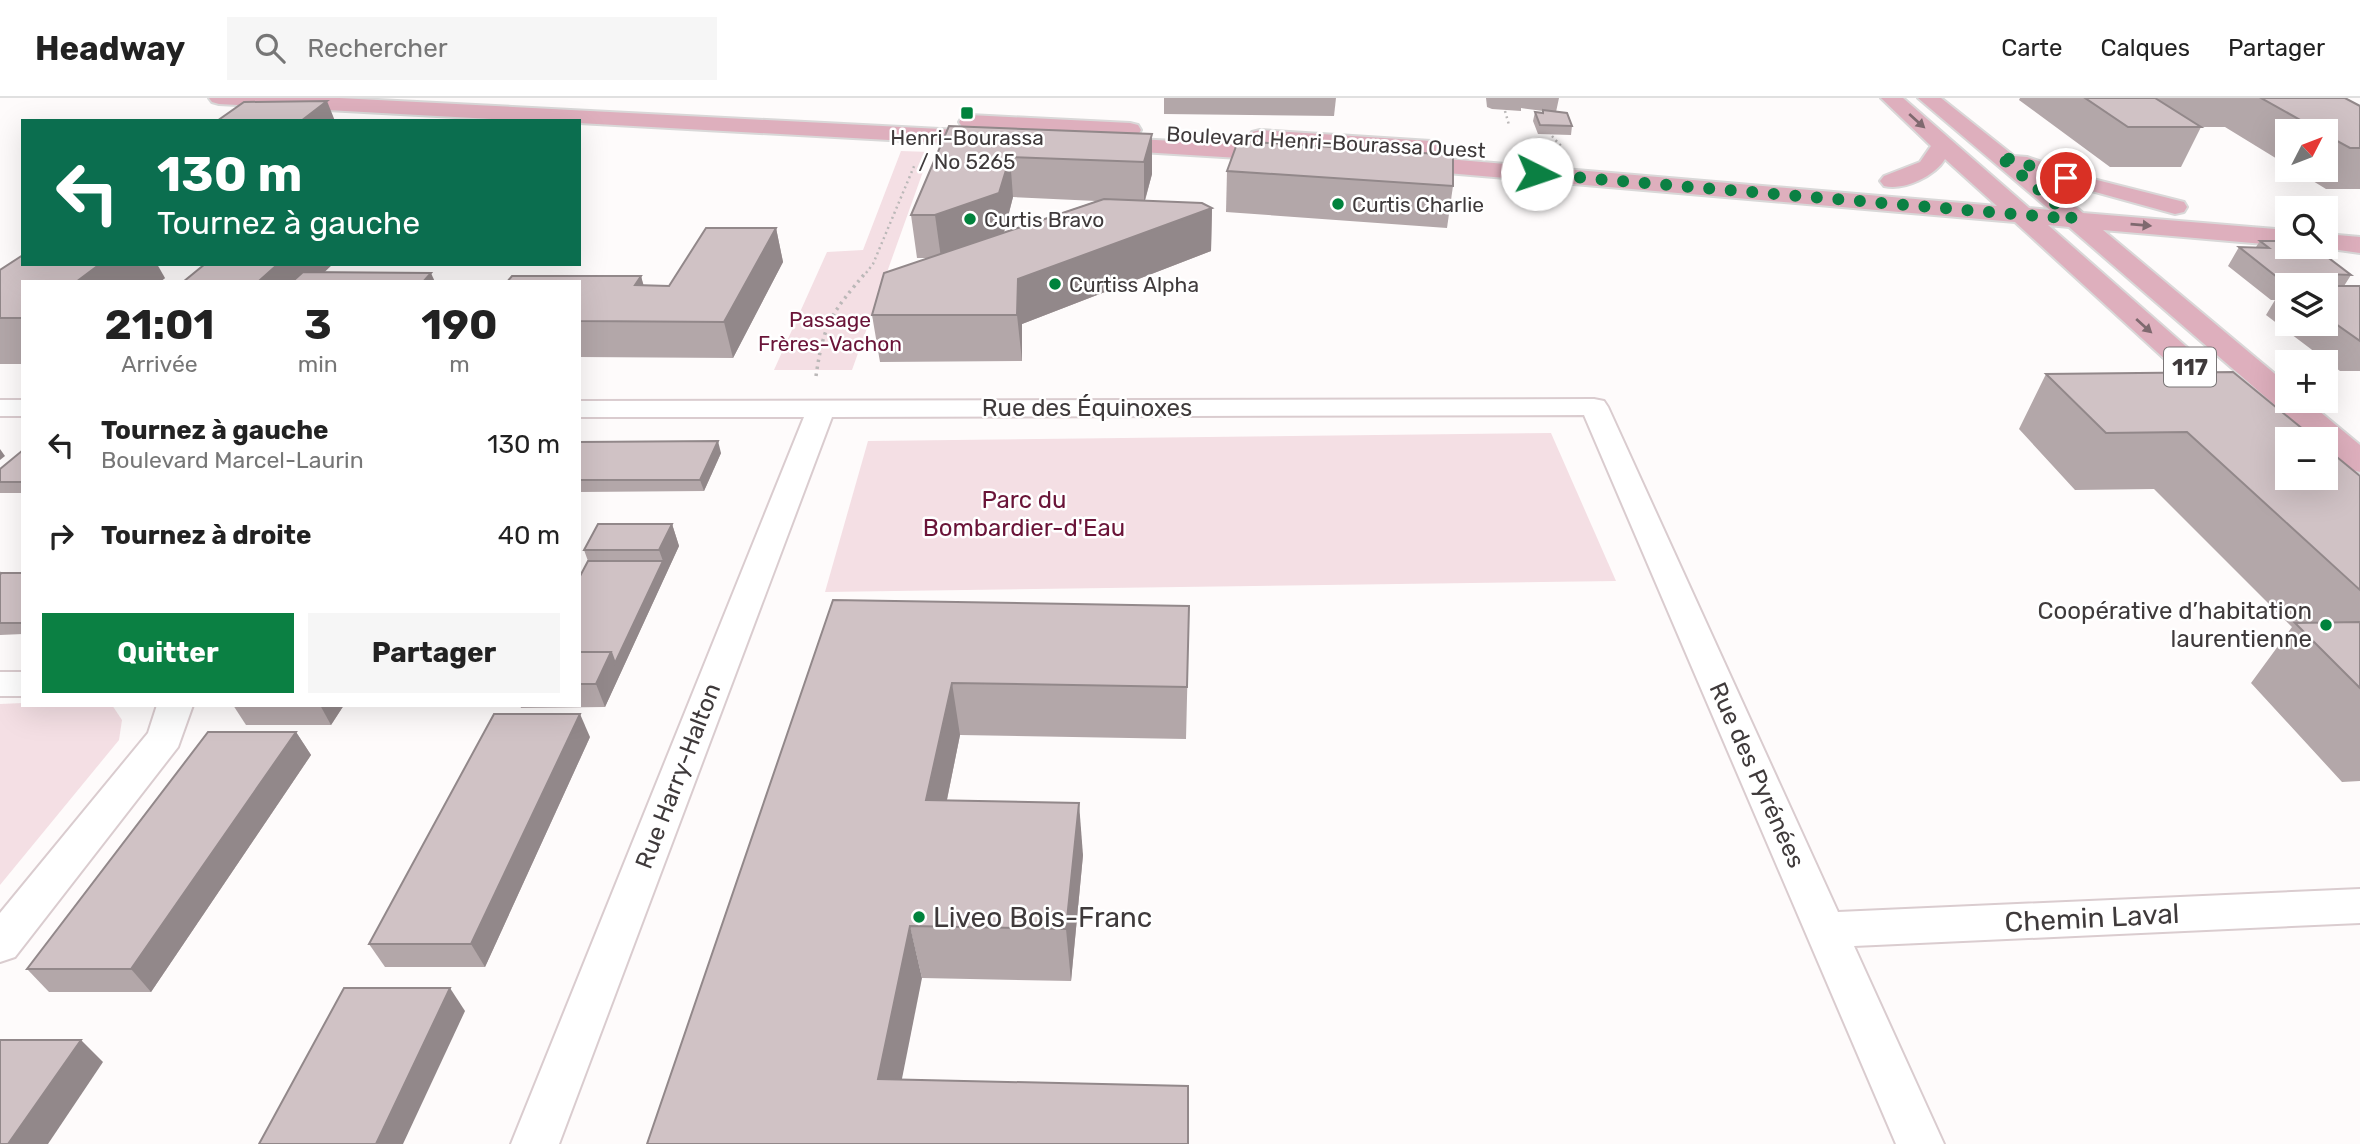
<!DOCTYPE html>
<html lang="fr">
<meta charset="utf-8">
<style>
:root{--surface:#fff;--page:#f6f6f6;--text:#222;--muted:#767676;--line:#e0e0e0;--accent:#0b8043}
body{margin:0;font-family:Rubik,sans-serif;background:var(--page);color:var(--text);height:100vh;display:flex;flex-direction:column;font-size:26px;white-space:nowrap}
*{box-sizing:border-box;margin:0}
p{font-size:23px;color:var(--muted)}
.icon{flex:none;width:38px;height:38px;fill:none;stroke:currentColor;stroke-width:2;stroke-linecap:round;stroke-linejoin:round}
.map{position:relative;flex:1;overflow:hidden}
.panel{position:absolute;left:21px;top:182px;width:560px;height:427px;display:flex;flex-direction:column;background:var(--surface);border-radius:0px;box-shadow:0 7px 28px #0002}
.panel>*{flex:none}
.banner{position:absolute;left:21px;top:21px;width:560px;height:147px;border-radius:0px;box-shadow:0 7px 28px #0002;background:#0b6e4f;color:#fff;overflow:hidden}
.needle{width:46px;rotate:48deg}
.controls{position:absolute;left:2275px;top:21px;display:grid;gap:14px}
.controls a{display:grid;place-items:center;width:63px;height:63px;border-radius:0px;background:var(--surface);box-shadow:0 7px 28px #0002;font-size:35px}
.pin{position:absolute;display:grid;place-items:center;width:60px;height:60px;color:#fff;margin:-30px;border:4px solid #fff;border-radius:50%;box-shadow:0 2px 7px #0007}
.me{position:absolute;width:77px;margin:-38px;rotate:94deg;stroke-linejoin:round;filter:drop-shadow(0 0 5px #0008)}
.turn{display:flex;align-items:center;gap:24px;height:147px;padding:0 21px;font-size:32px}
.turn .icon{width:91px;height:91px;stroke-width:2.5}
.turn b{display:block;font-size:49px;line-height:60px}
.eta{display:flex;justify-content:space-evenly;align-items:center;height:119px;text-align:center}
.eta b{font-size:42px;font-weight:700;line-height:49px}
.primary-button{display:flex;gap:14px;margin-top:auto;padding:14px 21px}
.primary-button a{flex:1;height:80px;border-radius:0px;background:var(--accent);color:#fff;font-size:28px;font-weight:700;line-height:80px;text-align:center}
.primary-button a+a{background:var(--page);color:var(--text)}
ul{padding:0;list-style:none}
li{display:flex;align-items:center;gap:21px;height:91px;padding:0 21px}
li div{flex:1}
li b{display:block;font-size:26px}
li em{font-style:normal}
header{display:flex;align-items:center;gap:42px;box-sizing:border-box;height:98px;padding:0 35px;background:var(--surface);border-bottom:2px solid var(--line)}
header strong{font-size:33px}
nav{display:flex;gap:38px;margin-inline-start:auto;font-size:24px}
.search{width:490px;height:63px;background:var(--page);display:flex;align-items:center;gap:18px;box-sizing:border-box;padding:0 24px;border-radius:0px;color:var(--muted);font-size:26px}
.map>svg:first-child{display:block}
.green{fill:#f4dfe4}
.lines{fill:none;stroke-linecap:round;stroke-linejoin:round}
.street-casing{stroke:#dacccf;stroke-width:4}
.primary-casing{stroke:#d9d8d8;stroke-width:4}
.path-far1{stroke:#bbb8b8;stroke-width:2.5;stroke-dasharray:2 3.5;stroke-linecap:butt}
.path{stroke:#bbb8b8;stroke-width:3.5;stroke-dasharray:2.5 4.5;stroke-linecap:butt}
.street{fill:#fff;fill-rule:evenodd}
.primary{fill:#deafbd;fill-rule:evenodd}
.wall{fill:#b3a7a9;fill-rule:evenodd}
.shaded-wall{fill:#92888a}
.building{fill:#d0c2c5;stroke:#92888a;stroke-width:2}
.oneway{fill:#7f696f}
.route{stroke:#0b8043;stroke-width:12;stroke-dasharray:0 21.6}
.poi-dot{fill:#00823c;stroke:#fff;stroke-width:2.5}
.labels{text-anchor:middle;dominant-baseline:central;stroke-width:5;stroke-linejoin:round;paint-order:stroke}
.far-poi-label{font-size:21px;fill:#3f3a3b;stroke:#fff;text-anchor:start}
.far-street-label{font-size:21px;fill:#3f3a3b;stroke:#fff}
.far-park-label{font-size:21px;fill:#6a1438;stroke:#fff}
.shield{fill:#fff;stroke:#797576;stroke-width:2}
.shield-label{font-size:23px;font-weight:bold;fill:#3f3a3b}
.street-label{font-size:24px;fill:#3f3a3b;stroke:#fff}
.park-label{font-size:24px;fill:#6a1438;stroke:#fff}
.poi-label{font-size:24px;fill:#3f3a3b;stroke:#fff;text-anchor:end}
.near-poi-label{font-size:28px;fill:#3f3a3b;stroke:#fff;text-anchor:start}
.near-street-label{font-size:28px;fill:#3f3a3b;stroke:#fff}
</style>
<header>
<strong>Headway</strong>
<div class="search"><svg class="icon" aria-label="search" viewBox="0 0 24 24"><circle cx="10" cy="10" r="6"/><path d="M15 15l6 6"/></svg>Rechercher</div>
<nav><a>Carte</a><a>Calques</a><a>Partager</a></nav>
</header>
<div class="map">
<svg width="2360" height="1046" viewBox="0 0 2360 1046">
<rect width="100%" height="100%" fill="#fefbfb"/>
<!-- green -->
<g class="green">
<path d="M 901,53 L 930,54 L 852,272 L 774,272 L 827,154 L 863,152 Z"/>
<path d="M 1551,335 L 1616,483 L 825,494 L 868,343 Z"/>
<path d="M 23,605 L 112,607 L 122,622 L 119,642 L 0,787 L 0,606 Z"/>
</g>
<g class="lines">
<!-- street casing -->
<g class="street-casing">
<g id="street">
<path d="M 1594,301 L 1604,303 L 1608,309 L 1838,814 L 2360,791 L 2360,825 L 1854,848 L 1944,1046 L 1896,1046 L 1584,317 L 832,319 L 559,1046 L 511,1046 L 804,319 L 579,319 L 579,303 Z"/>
<rect x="0" y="302" width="23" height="16"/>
<rect x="0" y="574" width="23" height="24"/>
<path d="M 157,607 L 193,607 L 178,649 L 15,859 L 0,864 L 0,815 L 148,635 Z"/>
</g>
</g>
<!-- primary casing -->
<g class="primary-casing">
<g id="primary">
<path d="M 209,0 L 339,0 L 998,34 L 1006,36 L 1009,41 L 1006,46 L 998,48 L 579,25 L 579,23 L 529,23 L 219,6 L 212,4 Z"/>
<path d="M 1881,0 L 1903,0 L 2029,110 L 2050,112 L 1918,0 L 1941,0 L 2014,58 L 2027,59 L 2089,80 L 2184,104 L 2187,109 L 2184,114 L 2175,116 L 2041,79 L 2083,115 L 2287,132 L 2287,148 L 2103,132 L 2287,286 L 2287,303 L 2307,303 L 2360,347 L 2360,374 L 2348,371 L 2326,351 L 2326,341 L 2314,341 L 2069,129 L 2048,127 L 2291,341 L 2287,341 L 2287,365 L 2275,362 L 2015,124 L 1400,71 L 1392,69 L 1388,64 L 1392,59 L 1400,57 L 1997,108 L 1945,61 C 1935,78 1904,93 1884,88 L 1880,83 L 1884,78 L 1920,64 L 1931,48 Z"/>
<path d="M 970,17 L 1130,25 L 1138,27 L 1141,32 L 1138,37 L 1130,39 L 962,29 L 959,24 L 962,19 Z"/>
<path d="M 1260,32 L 1431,43 L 1439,45 L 1442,50 L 1439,55 L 1431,57 L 1252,44 L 1249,39 L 1252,34 Z"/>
<path d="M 1100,39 L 1288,49 L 1296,51 L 1299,56 L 1296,61 L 1288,63 L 1092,51 L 1089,46 L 1092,41 Z"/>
<path d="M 2326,136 L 2360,139 L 2360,155 L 2317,149 L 2326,149 Z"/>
</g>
</g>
<!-- path-far1 -->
<g class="path-far1">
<path d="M 1505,13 L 1509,27"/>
<path d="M 1552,38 L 1561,48"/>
<path d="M 866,175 L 873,166 L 915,66"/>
</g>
<!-- path -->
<path class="path" d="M 816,278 C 824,223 832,215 867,173"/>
<!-- street -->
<use href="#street" class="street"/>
<!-- primary -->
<use href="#primary" class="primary"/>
</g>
<!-- wall -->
<g class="wall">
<path d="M 1164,0 L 1336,0 L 1334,18 L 1164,16 Z"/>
<path d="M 1486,0 L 1559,0 L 1556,14 L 1572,28 L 1571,37 L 1538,36 L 1533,23 L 1535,14 L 1542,15 L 1543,13 L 1521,10 L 1521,13 L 1492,11 L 1487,9 Z"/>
<path d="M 2020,0 L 2345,0 L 2360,8 L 2360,91 L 2326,91 L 2295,72 L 2326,72 L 2326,33 L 2287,33 L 2287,67 L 2225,29 L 2201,29 L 2181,69 L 2110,69 L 2019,2 Z"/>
<path d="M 949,28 L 1152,36 L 1152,76 L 1145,103 L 1212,110 L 1211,153 L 1022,226 L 1022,263 L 880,264 L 872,217 L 928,160 L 917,160 L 911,117 ZM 1013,99 L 1096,103 L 1004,135 Z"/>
<path d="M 1227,73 L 1453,88 L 1447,130 L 1226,114 Z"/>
<path d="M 776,130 L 783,164 L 733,260 L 579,259 L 579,184 L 641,178 L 643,187 L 669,188 Z"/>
<path d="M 2260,143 L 2351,177 L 2344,188 L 2360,188 L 2360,273 L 2340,273 L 2266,217 L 2275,202 L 2271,202 L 2228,168 L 2239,149 L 2256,149 ZM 2287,187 L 2326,187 L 2326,226 L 2287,226 Z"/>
<path d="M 0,172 L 165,180 L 160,184 L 23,184 L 23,266 L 0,266 Z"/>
<path d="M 2046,276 L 2360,378 L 2360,683 L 2342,684 L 2251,585 L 2292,529 L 2154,391 L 2075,392 L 2019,331 Z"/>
<path d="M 579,344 L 721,355 L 704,393 L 579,394 Z"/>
<path d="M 23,352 L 23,395 L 0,395 L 0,371 Z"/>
<path d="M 672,426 L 679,448 L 605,609 L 521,610 L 520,607 L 579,607 L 579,480 L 588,463 L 584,452 Z"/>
<path d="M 0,473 L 1,475 L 23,475 L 23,536 L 0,537 Z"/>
<path d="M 833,502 L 1188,559 L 1186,641 L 960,637 L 947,702 L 1083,757 L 1071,883 L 922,880 Z"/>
<path d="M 233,607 L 344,607 L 331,627 L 246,627 Z"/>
<path d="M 296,634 L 311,657 L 151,894 L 49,894 L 27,871 Z"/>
<path d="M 590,639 L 485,869 L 385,869 L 369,846 Z"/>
</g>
<!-- shaded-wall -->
<g class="shaded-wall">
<path d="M 327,3 L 335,23 L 301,23 Z"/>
<path d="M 1152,36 L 1152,76 L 1144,105 L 1144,64 Z"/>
<path d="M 1010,59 L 1013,99 L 1003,137 L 941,160 L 935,117 Z"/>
<path d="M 1212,110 L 1211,153 L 1022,226 L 1022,263 L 1017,217 L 1018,181 Z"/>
<path d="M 776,130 L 783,164 L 733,260 L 724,224 Z"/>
<path d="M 100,166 L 157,166 L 165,180 L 160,184 L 76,184 Z"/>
<path d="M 278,166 L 333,166 L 314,184 L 259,183 Z"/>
<path d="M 431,175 L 435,184 L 423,184 Z"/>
<path d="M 641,178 L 651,214 L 635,187 Z"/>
<path d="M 718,343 L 721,355 L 704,393 L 700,382 Z"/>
<path d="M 0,351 L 5,358 L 0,362 Z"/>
<path d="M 672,426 L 679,448 L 605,609 L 596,586 L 611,554 L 663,463 L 659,452 Z"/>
<path d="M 952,585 L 960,637 L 936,755 L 926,702 Z"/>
<path d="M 320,607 L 344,607 L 331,627 Z"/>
<path d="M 580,616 L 590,639 L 485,869 L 471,846 Z"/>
<path d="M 296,634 L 311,657 L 151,894 L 131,871 Z"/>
<path d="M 1079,705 L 1083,757 L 1071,883 L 1066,831 Z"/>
<path d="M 910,828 L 922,880 L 892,1031 L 878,981 Z"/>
<path d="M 450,890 L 465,913 L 403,1046 L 376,1046 Z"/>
<path d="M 81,942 L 103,964 L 48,1046 L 8,1046 Z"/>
</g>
<!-- building -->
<g class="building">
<path d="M 2085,0 L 2155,0 L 2201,29 L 2128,29 Z"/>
<path d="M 2261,0 L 2345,0 L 2360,8 L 2360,50 L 2350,50 L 2326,37 L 2326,33 L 2320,33 Z"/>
<path d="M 327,3 L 301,23 L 217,23 L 244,4 Z"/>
<path d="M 1543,12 L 1567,15 L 1572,28 L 1540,27 L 1535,14 L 1543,15 Z"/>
<path d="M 949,28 L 1152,36 L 1144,64 L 1010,59 L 999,95 L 935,117 L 911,117 Z"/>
<path d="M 1238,43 L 1453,57 L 1453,88 L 1227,73 Z"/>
<path d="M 1104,101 L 1202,105 L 1212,110 L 1018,181 L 1017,217 L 872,217 L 884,175 Z"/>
<path d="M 706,130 L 776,130 L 724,224 L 579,223 L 579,184 L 507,184 L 512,178 L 641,178 L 635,187 L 669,188 Z"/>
<path d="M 2260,143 L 2275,143 L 2287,147 L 2287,149 L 2293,149 L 2326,158 L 2351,177 L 2324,176 L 2334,184 L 2282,183 L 2239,149 L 2269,150 Z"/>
<path d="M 23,157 L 23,166 L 100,166 L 76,184 L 23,184 L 23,220 L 0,220 L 0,172 Z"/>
<path d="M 205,166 L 278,166 L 259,183 L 293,183 L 303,174 L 431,175 L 423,184 L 183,184 Z"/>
<path d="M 2326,188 L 2360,188 L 2360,243 L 2326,219 Z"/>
<path d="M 2233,274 L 2315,341 L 2287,341 L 2287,380 L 2326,380 L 2326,350 L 2360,378 L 2360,492 L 2187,334 L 2106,335 L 2046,276 Z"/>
<path d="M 718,343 L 700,382 L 579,382 L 579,344 Z"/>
<path d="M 23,352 L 23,384 L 0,384 L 0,371 Z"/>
<path d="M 598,426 L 672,426 L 659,452 L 584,452 Z"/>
<path d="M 588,463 L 663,463 L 615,565 L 611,554 L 579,554 L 579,480 Z"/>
<path d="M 1,475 L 23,475 L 23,525 L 0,525 L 0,477 Z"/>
<path d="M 833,502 L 1189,508 L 1187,589 L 952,585 L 926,702 L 1079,705 L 1066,831 L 910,828 L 878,981 L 1188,988 L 1188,1046 L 647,1046 Z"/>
<path d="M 2360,524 L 2360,590 L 2295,525 Z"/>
<path d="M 579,554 L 611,554 L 596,586 L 579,586 Z"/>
<path d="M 494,616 L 580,616 L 471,846 L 369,846 Z"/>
<path d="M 208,634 L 296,634 L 131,871 L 27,871 Z"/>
<path d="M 344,890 L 450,890 L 376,1046 L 259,1046 Z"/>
<path d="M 0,942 L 81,942 L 8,1046 L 0,1046 Z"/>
</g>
<!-- one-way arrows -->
<defs><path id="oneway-solid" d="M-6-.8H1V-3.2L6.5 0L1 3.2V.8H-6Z" transform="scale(1.75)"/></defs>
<g class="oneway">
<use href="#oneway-solid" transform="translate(1917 23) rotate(42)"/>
<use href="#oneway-solid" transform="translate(2141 127) rotate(5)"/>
<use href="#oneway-solid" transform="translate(2144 228) rotate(42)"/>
</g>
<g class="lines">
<!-- route -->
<path class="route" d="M 1537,76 L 2073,121 L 1998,57 L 2066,80"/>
</g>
<!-- markers -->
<g class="poi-dot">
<rect x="960" y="8" width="14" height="14" rx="3.5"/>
<circle cx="1338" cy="106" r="7"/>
<circle cx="970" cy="121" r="7"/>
<circle cx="1055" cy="186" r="7"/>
<circle cx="2326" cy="527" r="7"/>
<circle cx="919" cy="819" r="7"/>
</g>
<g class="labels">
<!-- far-poi labels -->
<g class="far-poi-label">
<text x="967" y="39" text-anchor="middle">Henri-Bourassa<tspan x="967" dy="24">/ No 5265</tspan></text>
<text x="1352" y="106">Curtis Charlie</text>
<text x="984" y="121">Curtis Bravo</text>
<text x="1069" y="186">Curtiss Alpha</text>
</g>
<!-- far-street labels -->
<g class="far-street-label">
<text transform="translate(1326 44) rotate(3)">Boulevard Henri-Bourassa Ouest</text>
</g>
<!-- far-park labels -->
<g class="far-park-label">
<text x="830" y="221">Passage<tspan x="830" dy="24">Frères-Vachon</tspan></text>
</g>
<!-- shield labels -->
<rect class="shield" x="2164" y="249.5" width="52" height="39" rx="5"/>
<g class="shield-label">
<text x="2190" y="269">117</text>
</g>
<!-- street labels -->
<g class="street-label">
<text x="1087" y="310">Rue des Équinoxes</text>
<text transform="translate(1757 677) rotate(66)">Rue des Pyrénées</text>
<text transform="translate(678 678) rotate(-69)">Rue Harry-Halton</text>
</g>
<!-- park labels -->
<g class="park-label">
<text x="1024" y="402">Parc du<tspan x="1024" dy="28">Bombardier-d'Eau</tspan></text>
</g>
<!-- poi labels -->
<g class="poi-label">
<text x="2312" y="513">Coopérative d’habitation<tspan x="2312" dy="28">laurentienne</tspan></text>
</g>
<!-- near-poi labels -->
<g class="near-poi-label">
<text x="933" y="819">Liveo Bois-Franc</text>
</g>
<!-- near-street labels -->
<g class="near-street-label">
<text transform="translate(2092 820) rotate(-3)">Chemin Laval</text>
</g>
</g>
</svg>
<div class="controls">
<a><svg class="needle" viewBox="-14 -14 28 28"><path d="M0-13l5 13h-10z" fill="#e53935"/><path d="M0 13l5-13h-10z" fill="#767676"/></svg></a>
<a><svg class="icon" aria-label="search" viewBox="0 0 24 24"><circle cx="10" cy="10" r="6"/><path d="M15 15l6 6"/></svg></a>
<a><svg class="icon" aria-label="layers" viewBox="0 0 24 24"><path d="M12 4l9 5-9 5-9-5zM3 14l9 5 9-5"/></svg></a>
<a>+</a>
<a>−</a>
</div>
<div class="pin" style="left:2066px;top:80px;background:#d93025"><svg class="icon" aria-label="arrive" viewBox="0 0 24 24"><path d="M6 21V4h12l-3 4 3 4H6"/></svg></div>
<svg class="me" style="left:1537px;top:76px" viewBox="-20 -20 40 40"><circle r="19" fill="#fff"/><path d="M0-13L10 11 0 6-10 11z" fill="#0b8043"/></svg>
<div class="banner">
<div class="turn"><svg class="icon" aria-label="left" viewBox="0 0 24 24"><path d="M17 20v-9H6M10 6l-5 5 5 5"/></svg><div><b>130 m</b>Tournez à gauche</div></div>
</div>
<section class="panel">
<div class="eta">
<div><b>21:01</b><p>Arrivée</p></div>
<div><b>3</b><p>min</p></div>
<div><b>190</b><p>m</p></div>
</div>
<ul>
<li><svg class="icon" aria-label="left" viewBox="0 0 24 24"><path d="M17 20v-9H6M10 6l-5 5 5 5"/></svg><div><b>Tournez à gauche</b><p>Boulevard Marcel-Laurin</p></div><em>130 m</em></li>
<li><svg class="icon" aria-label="right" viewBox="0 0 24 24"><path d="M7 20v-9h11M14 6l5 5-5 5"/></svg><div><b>Tournez à droite</b></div><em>40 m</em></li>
</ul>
<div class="primary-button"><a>Quitter</a><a>Partager</a></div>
</section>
</div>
